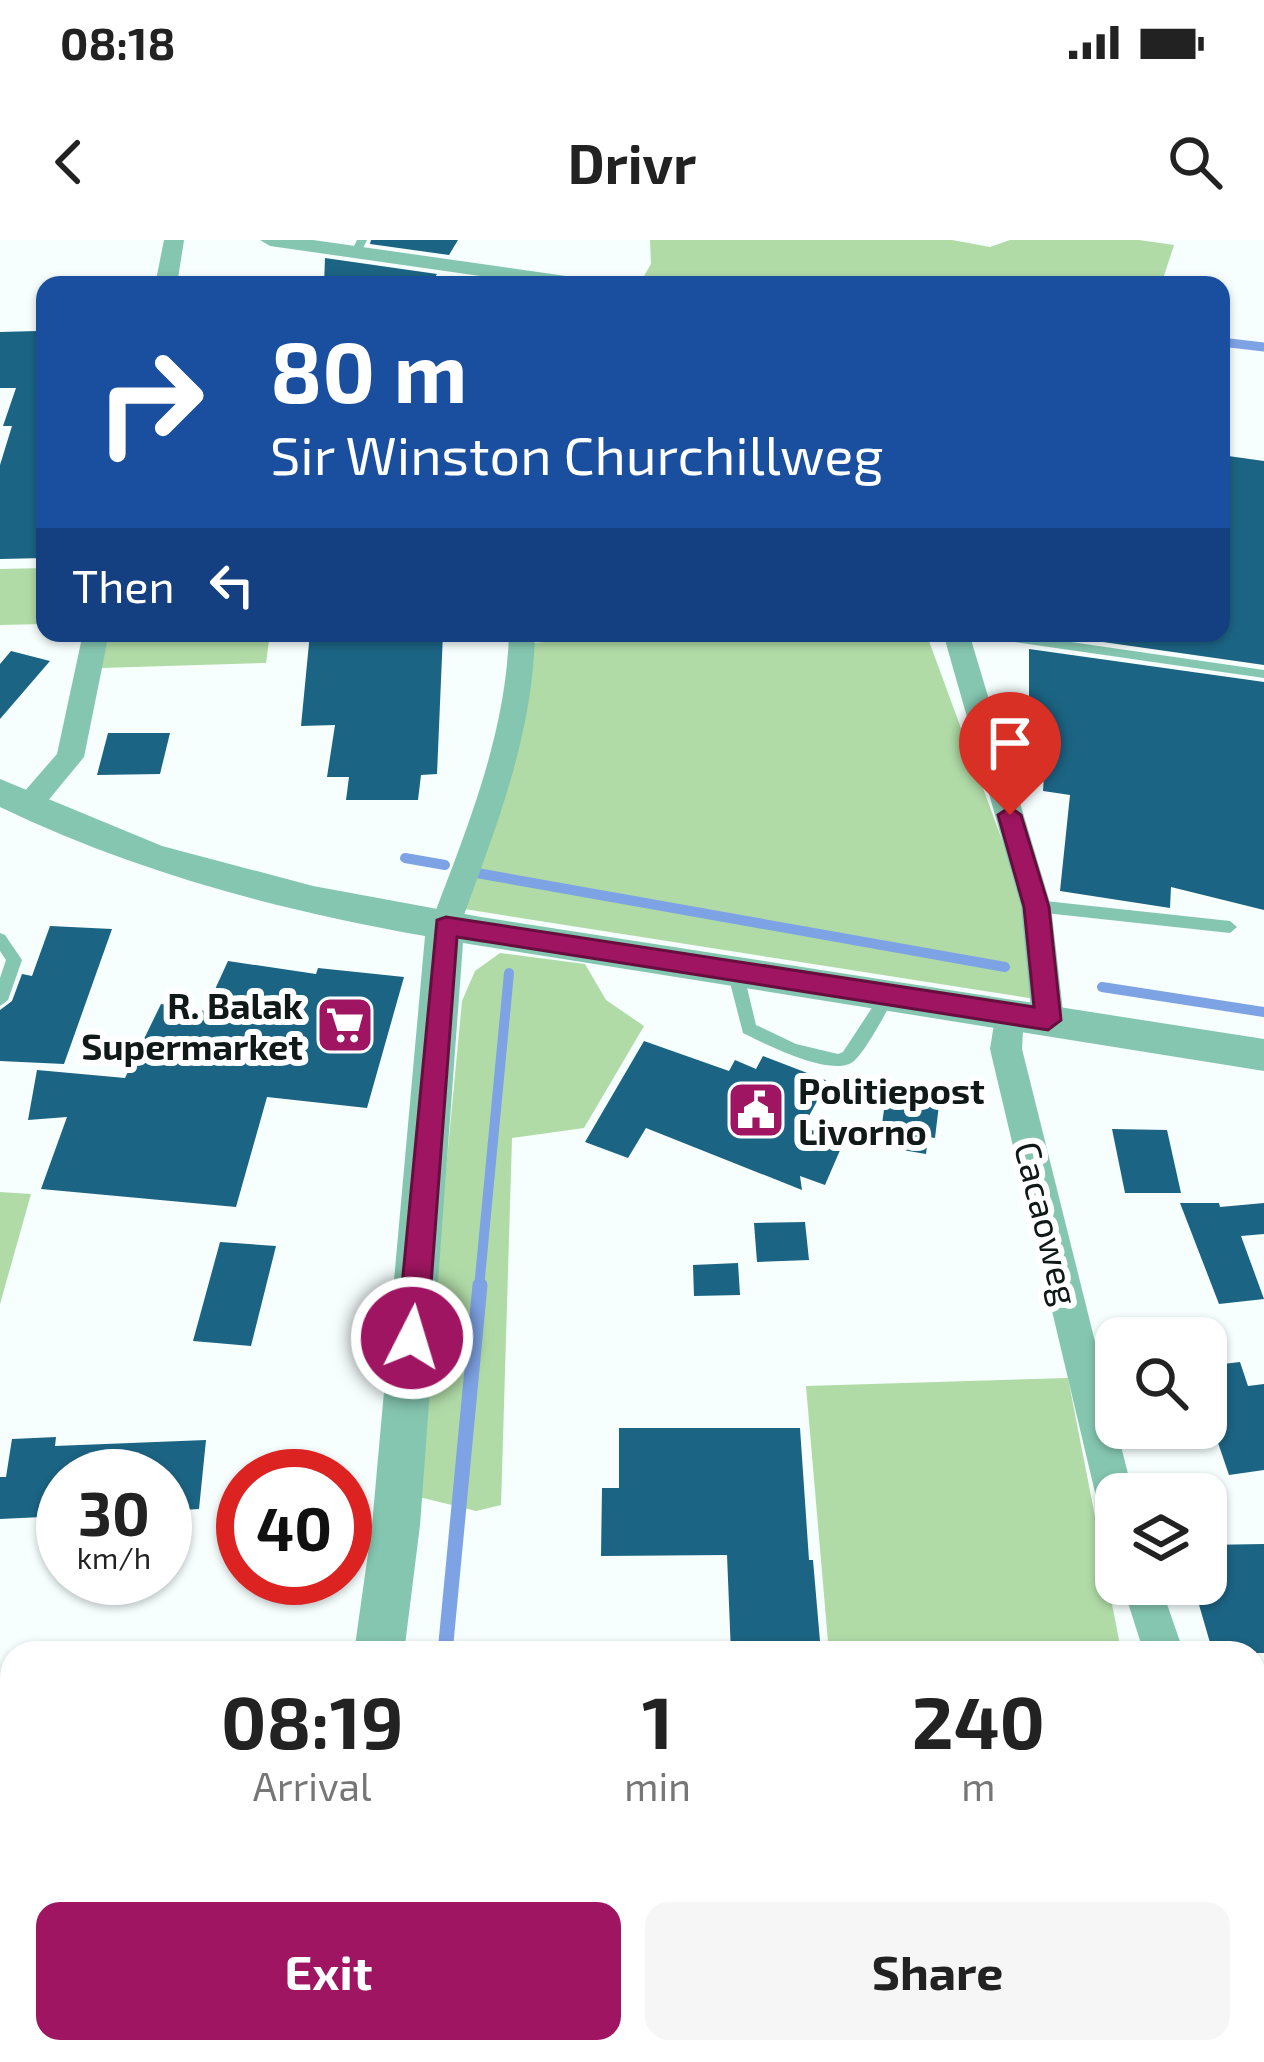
<!DOCTYPE html>
<style>
:root{--surface:#fff;--page:#f6f6f6;--text:#222;--muted:#767676;--accent:#9f1561}
body{margin:0;font-family:"Exo 2",sans-serif;background:var(--page);color:var(--text);height:100vh;display:flex;flex-direction:column;font-size:45px;white-space:nowrap}
*{box-sizing:border-box;margin:0}
p{font-size:39px;color:var(--muted)}
.icon{flex:none;width:66px;height:66px;fill:none;stroke:currentColor;stroke-width:2;stroke-linecap:round;stroke-linejoin:round}
.map{position:relative;flex:1;overflow:hidden}
.side{position:absolute;left:0px;top:1401px;width:1266px;height:423px;display:flex;flex-direction:column;background:var(--surface);border-radius:36px 36px 0 0;box-shadow:0 3px 9px #0004}
.side>*{flex:none}
.top-card{position:absolute;left:36px;top:36px;width:1194px;height:366px;border-radius:24px;box-shadow:0 3px 9px #0004;background:#1a4fa0;color:#fff;overflow:hidden}
.buttons{position:absolute;left:1095px;top:1077px;display:grid;gap:24px}
.buttons a{display:grid;place-items:center;width:132px;height:132px;border-radius:24px;background:var(--surface);box-shadow:0 3px 9px #0004;font-size:60px}
.speed{position:absolute;left:36px;top:1209px;display:flex;gap:24px;font-size:60px;font-weight:700;text-align:center}
.speed>*{display:grid;place-content:center;width:156px;height:156px;border-radius:50%;background:var(--surface);box-shadow:0 3px 9px #0004;line-height:1}
.speed small{font-size:30px;font-weight:400}
.speed .limit{border:18px solid #d22;background:#fff;color:#111}
.pin{position:absolute;display:grid;place-items:center;width:102px;height:102px;color:#fff;margin:-123px -51px;border-radius:50% 50% 50% 0;rotate:-45deg;box-shadow:0 0 12px #0007}
.pin .icon{rotate:45deg}
.me{position:absolute;width:132px;margin:-66px;rotate:5deg;stroke-linejoin:round;filter:drop-shadow(0 0 9px #0008)}
.turn{display:flex;align-items:center;gap:42px;height:252px;padding:0 36px;font-size:54px}
.turn .icon{width:156px;height:156px;stroke-width:2.5}
.turn b{display:block;font-size:84px;line-height:102px}
.then{display:flex;align-items:center;height:114px;padding:0 36px;background:#0003;gap:24px;font-size:45px}
.eta{display:flex;justify-content:space-evenly;align-items:center;height:204px;text-align:center}
.eta b{font-size:72px;font-weight:700;line-height:84px}
.primary-button{display:flex;gap:24px;margin-top:auto;padding:24px 36px}
.primary-button a{flex:1;height:138px;border-radius:24px;background:var(--accent);color:#fff;font-size:48px;font-weight:700;line-height:138px;text-align:center}
.primary-button a+a{background:var(--page);color:var(--text)}
.status{display:flex;justify-content:space-between;align-items:center;height:84px;padding:0 60px;background:var(--surface);direction:ltr}
.status svg{height:33px;fill:currentColor}
header{display:flex;justify-content:space-between;align-items:center;height:156px;padding:0 36px;background:var(--surface);font-size:54px;font-weight:700}
.map>svg:first-child{display:block}
.green{fill:#b0dba7}
.lines{fill:none;stroke-linecap:round;stroke-linejoin:round}
.stream-far2{stroke:#7ea3e5;stroke-width:9}
.stream-far1{stroke:#7ea3e5;stroke-width:10}
.stream{stroke:#7ea3e5;stroke-width:15}
.building{fill:#1c6484}
.service{fill:#85c6b0;fill-rule:evenodd}
.minor{fill:#85c6b0;fill-rule:evenodd}
.tertiary{fill:#85c6b0;fill-rule:evenodd}
.route{fill:#9f1561;stroke:#670e3f;stroke-width:3}
.labels{text-anchor:middle;dominant-baseline:central;stroke-width:12;stroke-linejoin:round;paint-order:stroke}
.poi-label{font-size:36px;font-weight:bold;fill:#101818;stroke:#fff;text-anchor:end}
.street-label{font-size:36px;fill:#101818;stroke:#fff}
</style>
<div class="status"><b>08:18</b><svg viewBox="0 0 49 12"><path d="M0 12V9h3v3zM5 12V6h3v6zM10 12V3h3v9zM15 12V0h3v12zM26 1h20v11H26zM47 4h2v5h-2z"/></svg></div>
<header><svg class="icon" aria-label="back" viewBox="0 0 24 24"><path d="M15 5l-7 7 7 7"/></svg>Drivr<svg class="icon" aria-label="search" viewBox="0 0 24 24"><circle cx="10" cy="10" r="6"/><path d="M15 15l6 6"/></svg></header>
<div class="map">
<svg width="1264" height="1822" viewBox="0 0 1264 1822">
<rect width="100%" height="100%" fill="#f6fefe"/>
<!-- green -->
<g class="green">
<path d="M 650,0 L 952,0 L 990,7 L 1010,0 L 1139,0 L 1174,5 L 1161,45 L 651,45 L 640,43 L 651,24 Z"/>
<path d="M 45,328 L 45,384 L 0,385 L 0,329 Z"/>
<path d="M 109,393 L 270,393 L 266,423 L 101,428 Z"/>
<path d="M 662,393 L 926,393 L 1034,687 L 1035,759 L 458,668 L 532,403 Z"/>
<path d="M 500,713 L 585,724 L 606,760 L 644,786 L 584,888 L 512,898 L 501,1265 L 476,1271 L 415,1256 L 462,761 L 475,731 Z"/>
<path d="M 0,952 L 31,954 L 0,1064 Z"/>
<path d="M 1068,1138 L 1120,1405 L 829,1413 L 806,1146 Z"/>
</g>
<g class="lines">
<!-- stream-far2 -->
<path class="stream-far2" d="M 1221,102 L 1264,107"/>
<!-- stream-far1 -->
<g class="stream-far1">
<path d="M 405,618 L 445,625"/>
<path d="M 471,632 L 1005,727"/>
<path d="M 1102,747 L 1264,772"/>
<path d="M 479,1048 L 509,733"/>
</g>
<!-- stream -->
<g class="stream">
<path d="M 445,1413 L 480,1045"/>
<path d="M 406,1822 L 407,1812"/>
</g>
</g>
<!-- building -->
<g class="building">
<path d="M 371,0 L 458,0 L 449,15 L 370,4 Z"/>
<path d="M 325,18 L 437,34 L 430,45 L 324,45 Z"/>
<path d="M 40,81 L 45,81 L 45,318 L 0,319 L 0,225 L 12,186 L 3,186 L 16,148 L 0,148 L 0,92 L 37,91 Z"/>
<path d="M 1221,215 L 1264,221 L 1264,425 L 1040,393 L 1221,393 Z"/>
<path d="M 310,393 L 443,393 L 437,534 L 421,535 L 418,560 L 346,560 L 349,537 L 327,537 L 335,485 L 301,486 Z"/>
<path d="M 1029,409 L 1264,442 L 1264,670 L 1171,647 L 1170,668 L 1060,651 L 1070,555 L 1043,551 L 1046,504 L 1029,502 Z"/>
<path d="M 11,411 L 50,421 L 0,479 L 0,424 Z"/>
<path d="M 108,493 L 170,493 L 160,534 L 97,535 Z"/>
<path d="M 50,686 L 112,689 L 64,824 L 0,821 L 0,770 L 12,761 L 22,734 L 32,736 Z"/>
<path d="M 228,721 L 316,734 L 318,728 L 404,737 L 367,868 L 267,857 L 236,967 L 41,949 L 67,877 L 28,880 L 37,830 L 125,838 L 161,764 L 205,771 Z"/>
<path d="M 644,801 L 729,831 L 735,820 L 756,829 L 763,816 L 828,841 L 803,887 L 844,901 L 825,945 L 800,936 L 802,950 L 646,888 L 628,918 L 585,902 Z"/>
<path d="M 887,848 L 940,856 L 935,898 L 928,897 L 926,914 L 879,906 Z"/>
<path d="M 1112,889 L 1167,890 L 1181,953 L 1125,953 Z"/>
<path d="M 1180,963 L 1219,963 L 1220,967 L 1264,963 L 1264,994 L 1241,996 L 1264,1059 L 1219,1064 Z"/>
<path d="M 805,982 L 809,1020 L 757,1022 L 754,983 Z"/>
<path d="M 220,1002 L 276,1006 L 251,1106 L 193,1101 Z"/>
<path d="M 738,1023 L 740,1055 L 694,1056 L 693,1025 Z"/>
<path d="M 1240,1122 L 1248,1146 L 1264,1144 L 1264,1230 L 1229,1235 L 1215,1194 L 1206,1195 L 1206,1126 Z"/>
<path d="M 619,1188 L 800,1188 L 809,1320 L 813,1320 L 821,1413 L 731,1413 L 727,1315 L 601,1316 L 602,1248 L 619,1248 Z"/>
<path d="M 56,1197 L 55,1206 L 206,1200 L 199,1269 L 165,1271 L 165,1236 L 63,1236 L 63,1276 L 0,1279 L 0,1237 L 6,1237 L 12,1199 Z"/>
<path d="M 1264,1304 L 1264,1413 L 1213,1413 L 1193,1344 L 1206,1344 L 1206,1305 Z"/>
</g>
<g class="lines">
<!-- service -->
<g class="service">
<path d="M 357,0 L 367,0 L 360,14 L 356,15 L 351,12 Z"/>
<path d="M 974,393 L 1009,393 L 1264,430 L 1264,438 L 980,397 Z"/>
<path d="M 1036,660 L 1230,681 L 1237,687 L 1230,693 L 1036,672 L 1029,666 Z"/>
<path d="M 0,693 L 5,695 L 22,720 L 8,760 L 0,766 L 0,738 L 6,720 L 0,711 Z"/>
<path d="M 735,725 L 743,731 L 756,785 L 796,804 L 838,814 L 843,812 L 883,751 L 888,749 L 896,755 C 887,770 866,811 854,821 C 833,839 765,804 743,793 L 727,731 Z"/>
<rect x="1254" y="1475" width="10" height="20"/>
</g>
<!-- minor -->
<g class="minor">
<path d="M 164,0 L 184,0 L 177,45 L 155,45 Z"/>
<path d="M 260,0 L 313,0 L 587,39 L 598,45 L 543,45 L 270,6 Z"/>
<path d="M 83,393 L 109,393 L 84,517 L 37,574 L 17,574 L 13,567 L 17,560 L 57,514 Z"/>
<path d="M 509,393 L 535,393 C 533,497 495,590 460,686 L 456,694 L 434,694 L 430,686 C 466,590 506,497 509,393 Z"/>
<path d="M 943,393 L 969,393 L 1051,666 L 1064,780 L 1059,789 L 1037,789 L 1032,780 L 1021,666 Z"/>
<path d="M 1008,762 L 1019,765 L 1024,774 L 1022,809 L 1133,1254 L 1116,1254 L 1116,1279 L 1103,1274 L 1097,1261 L 990,809 L 997,765 Z"/>
<path d="M 1122,1344 L 1160,1344 L 1184,1413 L 1144,1413 Z"/>
<path d="M 1254,1667 L 1264,1671 L 1264,1741 L 1254,1737 Z"/>
</g>
<!-- tertiary -->
<g class="tertiary">
<path d="M 0,539 L 162,606 L 313,646 L 481,677 L 1264,799 L 1264,831 L 463,703 L 420,1285 L 404,1413 L 354,1413 L 372,1285 L 425,696 C 278,670 135,632 0,567 Z"/>
<path d="M 300,1812 L 358,1812 L 357,1822 L 299,1822 Z"/>
</g>
</g>
<!-- route -->
<path class="route" d="M 1010,567 L 1021,575 L 1049,667 L 1061,780 L 1048,790 L 457,697 L 427,1098 L 423,1108 L 412,1111 L 402,1108 L 397,1098 L 437,680 L 446,677 L 1034,767 L 1024,667 L 998,575 Z"/>
<!-- icons -->
<defs>
<g id="supermarket-square" transform="scale(3)"><rect x="-9" y="-9" width="18" height="18" rx="4" fill="#9f1561" stroke="#fff"/><path d="M-6-5.5h2.5l.6 2H6L4.5 2H-2.5L-4.4-4H-6ZM-1.5 3.2a1.3 1.3 0 1 0 .1 0ZM3 3.2a1.3 1.3 0 1 0 .1 0Z" fill="#fff"/></g>
<g id="civic-square" transform="scale(3)"><rect x="-9" y="-9" width="18" height="18" rx="4" fill="#9f1561" stroke="#fff"/><path d="M-.6-6.5H3V-4.5H.6V-3L4-1V1h2V6H-6V1h2V-1L-.6-3ZM-1.2 2.5V6h2.4V2.5Z" fill="#fff"/></g>
</defs>
<g fill-rule="evenodd">
<use href="#supermarket-square" x="345" y="785"/>
<use href="#civic-square" x="756" y="870"/>
</g>
<g class="labels">
<!-- poi labels -->
<g class="poi-label">
<text x="303" y="764">R. Balak<tspan x="303" dy="41">Supermarket</tspan></text>
<text x="798" y="849" text-anchor="start">Politiepost<tspan x="798" dy="41">Livorno</tspan></text>
</g>
<!-- street labels -->
<g class="street-label">
<text transform="translate(1048 983) rotate(76)">Cacaoweg</text>
</g>
</g>
</svg>
<div class="buttons">
<a><svg class="icon" aria-label="search" viewBox="0 0 24 24"><circle cx="10" cy="10" r="6"/><path d="M15 15l6 6"/></svg></a>
<a><svg class="icon" aria-label="layers" viewBox="0 0 24 24"><path d="M12 4l9 5-9 5-9-5zM3 14l9 5 9-5"/></svg></a>
</div>
<div class="speed"><div>30<small>km/h</small></div><div class="limit">40</div></div>
<div class="pin" style="left:1010px;top:575px;background:#d93025"><svg class="icon" aria-label="arrive" viewBox="0 0 24 24"><path d="M6 21V4h12l-3 4 3 4H6"/></svg></div>
<svg class="me" style="left:412px;top:1098px" viewBox="-20 -20 40 40"><circle r="17" fill="#9f1561" stroke="#fff" stroke-width="3"/><path d="M0-11L8 9 0 5-8 9z" fill="#fff"/></svg>
<div class="top-card">
<div class="turn"><svg class="icon" aria-label="right" viewBox="0 0 24 24"><path d="M7 20v-9h11M14 6l5 5-5 5"/></svg><div><b>80 m</b>Sir Winston Churchillweg</div></div>
<div class="then">Then<svg class="icon" aria-label="left" viewBox="0 0 24 24"><path d="M17 20v-9H6M10 6l-5 5 5 5"/></svg></div>
</div>
<section class="side">
<div class="eta">
<div><b>08:19</b><p>Arrival</p></div>
<div><b>1</b><p>min</p></div>
<div><b>240</b><p>m</p></div>
</div>
<div class="primary-button"><a>Exit</a><a>Share</a></div>
</section>
</div>
